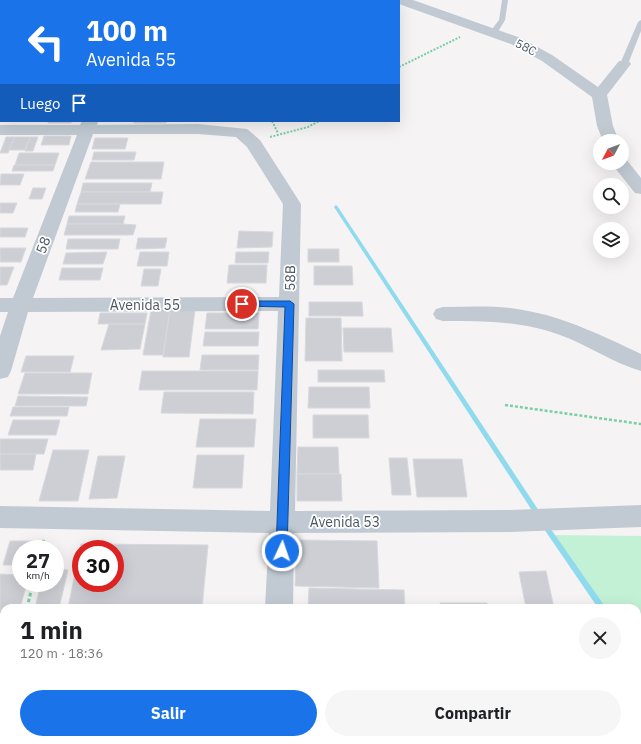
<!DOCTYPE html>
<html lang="es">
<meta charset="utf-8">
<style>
:root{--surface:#fff;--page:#f6f6f6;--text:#202124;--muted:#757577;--accent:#1a73e8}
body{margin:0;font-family:"IBM Plex Sans",sans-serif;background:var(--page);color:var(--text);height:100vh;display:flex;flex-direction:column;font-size:15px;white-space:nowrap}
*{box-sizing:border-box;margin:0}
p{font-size:13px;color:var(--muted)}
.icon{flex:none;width:22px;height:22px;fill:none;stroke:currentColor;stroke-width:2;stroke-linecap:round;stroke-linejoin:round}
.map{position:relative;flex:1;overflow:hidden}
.panel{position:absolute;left:0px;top:604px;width:641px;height:140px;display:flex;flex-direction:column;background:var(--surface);border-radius:12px 12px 0 0;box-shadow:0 4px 16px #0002}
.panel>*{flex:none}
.guide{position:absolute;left:0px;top:0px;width:400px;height:122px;box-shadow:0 4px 16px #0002;background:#1a73e8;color:#fff;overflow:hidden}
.needle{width:26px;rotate:229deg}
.controls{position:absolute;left:593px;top:134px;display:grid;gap:8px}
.controls a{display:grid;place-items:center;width:36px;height:36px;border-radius:50%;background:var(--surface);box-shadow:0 4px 16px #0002;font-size:20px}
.speed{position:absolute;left:12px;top:540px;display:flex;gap:8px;font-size:20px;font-weight:700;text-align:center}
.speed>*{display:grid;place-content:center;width:52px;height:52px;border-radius:50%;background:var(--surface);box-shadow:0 4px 16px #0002;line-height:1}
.speed small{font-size:10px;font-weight:400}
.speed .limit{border:6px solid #d22;background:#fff;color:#111}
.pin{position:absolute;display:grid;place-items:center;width:34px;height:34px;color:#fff;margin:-17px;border:2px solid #fff;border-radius:50%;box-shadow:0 1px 4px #0007}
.me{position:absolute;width:44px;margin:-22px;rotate:3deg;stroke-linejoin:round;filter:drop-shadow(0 0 3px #0008)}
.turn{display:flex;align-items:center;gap:14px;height:84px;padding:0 20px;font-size:18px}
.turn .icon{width:52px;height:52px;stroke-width:2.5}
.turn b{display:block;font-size:28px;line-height:34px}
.then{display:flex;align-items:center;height:38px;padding:0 20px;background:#0003;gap:8px;font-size:15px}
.round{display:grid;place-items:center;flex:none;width:42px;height:42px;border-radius:21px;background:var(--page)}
.summary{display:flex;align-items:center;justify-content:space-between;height:68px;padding:0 20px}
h1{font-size:24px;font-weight:800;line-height:30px}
.action{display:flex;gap:8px;margin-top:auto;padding:8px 20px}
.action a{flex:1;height:46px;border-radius:24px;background:var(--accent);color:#fff;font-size:16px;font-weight:800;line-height:46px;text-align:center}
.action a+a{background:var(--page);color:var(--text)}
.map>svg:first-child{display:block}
.green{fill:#c3f1d5}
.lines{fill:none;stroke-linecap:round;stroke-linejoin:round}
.stream{fill:#90daee;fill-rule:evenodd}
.building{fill:#cdcfd5;stroke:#d7d9de;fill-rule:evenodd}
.path-far2{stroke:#7ad0a6;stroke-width:2;stroke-dasharray:2 1.5;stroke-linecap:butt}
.path-far1{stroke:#7ad0a6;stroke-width:2.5;stroke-dasharray:3 2;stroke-linecap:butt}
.path{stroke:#7ad0a6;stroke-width:3;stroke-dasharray:3.5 2.5;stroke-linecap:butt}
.service{fill:#c1cad2;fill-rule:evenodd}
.minor{fill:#c1cad2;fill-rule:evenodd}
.route{fill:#1a73e8;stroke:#114b97}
.labels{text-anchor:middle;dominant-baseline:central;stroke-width:3.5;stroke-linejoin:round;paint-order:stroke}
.far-street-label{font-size:12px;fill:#4a5661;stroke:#fff}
.street-label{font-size:14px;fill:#4a5661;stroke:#fff}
</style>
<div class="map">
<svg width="641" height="744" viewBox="0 0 641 744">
<rect width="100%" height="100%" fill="#f5f3f3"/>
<!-- green -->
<path class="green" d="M 551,535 L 641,536 L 641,664 L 637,658 L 637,608 L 602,608 Z"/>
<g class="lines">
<!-- stream -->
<g class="stream">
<path d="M 336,205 L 338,207 L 541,514 L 542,516 L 541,518 L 539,519 L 537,518 L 334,207 Z"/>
<path d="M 544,521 L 546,522 L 606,608 L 598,608 L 542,526 L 541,524 L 542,522 Z"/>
<path d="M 637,654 C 641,657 641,662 641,668 C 635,666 637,660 637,654 Z"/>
</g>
</g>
<!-- building -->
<g class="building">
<path d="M 3,0 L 104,0 L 105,1 L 3,1 Z"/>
<path d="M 48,121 L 72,121 L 71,123 L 48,123 Z"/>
<path d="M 134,121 L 167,121 L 166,123 L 134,123 Z"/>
<path d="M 44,136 L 71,136 L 69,145 L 41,145 Z"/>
<path d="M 6,137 L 15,137 L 8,153 L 0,153 Z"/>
<path d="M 15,137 L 30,137 L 25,150 L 9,150 Z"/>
<path d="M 30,137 L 38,137 L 33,151 L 25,151 Z"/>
<path d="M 95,138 L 128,138 L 125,149 L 92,149 Z"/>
<path d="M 94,152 L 136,152 L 134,160 L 92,160 Z"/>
<path d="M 19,153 L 59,153 L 55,165 L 15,165 Z"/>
<path d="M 91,162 L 164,162 L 161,179 L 85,179 Z"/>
<path d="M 14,165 L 55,165 L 53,171 L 12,171 Z"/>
<path d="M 1,174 L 24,174 L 20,185 L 0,185 Z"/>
<path d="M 83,183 L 152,183 L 150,192 L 81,192 Z"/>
<path d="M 33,188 L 46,188 L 42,199 L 29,199 Z"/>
<path d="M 81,192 L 163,192 L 161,204 L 77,204 Z"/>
<path d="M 0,203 L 17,203 L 13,213 L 0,213 Z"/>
<path d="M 77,204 L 120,204 L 118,212 L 75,212 Z"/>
<path d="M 69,216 L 125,216 L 123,224 L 67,224 Z"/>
<path d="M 67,224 L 123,224 L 136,225 L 133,235 L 64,235 Z"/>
<path d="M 0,228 L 28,228 L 25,237 L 0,237 Z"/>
<path d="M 239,231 L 273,232 L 272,247 L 237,248 Z"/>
<path d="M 138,238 L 167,238 L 165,248 L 136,249 Z"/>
<path d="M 68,239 L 120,239 L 118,249 L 66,249 Z"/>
<path d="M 0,248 L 26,248 L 21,262 L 0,262 Z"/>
<rect x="308" y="249" width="31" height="13"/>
<path d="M 107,252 L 103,264 L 63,264 L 66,253 Z"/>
<path d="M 140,252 L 169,252 L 167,266 L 137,266 Z"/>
<path d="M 236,252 L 269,252 L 268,263 L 235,263 Z"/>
<path d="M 229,265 L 267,265 L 266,283 L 227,283 Z"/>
<path d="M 314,266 L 352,266 L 353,285 L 314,285 Z"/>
<path d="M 0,267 L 14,267 L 7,285 L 0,285 Z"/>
<path d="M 62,268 L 103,268 L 100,280 L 59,280 Z"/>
<path d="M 144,269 L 161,269 L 158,286 L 141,286 Z"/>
<path d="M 309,302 L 362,302 L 363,316 L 309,316 Z"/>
<path d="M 151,310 L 170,310 L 163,355 L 143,355 Z"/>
<path d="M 170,310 L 195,310 L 189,357 L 163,357 Z"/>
<path d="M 100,313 L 147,313 L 145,324 L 98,324 Z"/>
<path d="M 207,313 L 259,313 L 258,329 L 205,329 Z"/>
<path d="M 306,318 L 341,318 L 342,361 L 305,361 Z"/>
<path d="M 109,324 L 145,324 L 140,349 L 101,350 Z"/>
<path d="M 343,328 L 391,328 L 393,352 L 344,352 Z"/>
<path d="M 205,332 L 259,332 L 258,346 L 203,346 Z"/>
<path d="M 202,355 L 259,355 L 258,370 L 200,370 Z"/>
<path d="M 26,356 L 74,356 L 70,372 L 21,372 Z"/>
<path d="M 318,370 L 384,370 L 385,382 L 318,382 Z"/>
<path d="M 142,371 L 258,371 L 257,390 L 139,390 Z"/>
<path d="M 25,373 L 92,373 L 88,394 L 18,394 Z"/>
<path d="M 309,387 L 369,387 L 370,408 L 308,408 Z"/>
<path d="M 164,392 L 254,392 L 253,414 L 161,413 Z"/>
<path d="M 18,396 L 88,397 L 86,406 L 15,406 Z"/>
<path d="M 13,407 L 69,407 L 67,416 L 10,416 Z"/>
<path d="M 313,415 L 368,415 L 369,438 L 313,438 Z"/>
<path d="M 200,419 L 256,419 L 254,447 L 196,447 Z"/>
<path d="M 13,420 L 60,420 L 56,435 L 8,435 Z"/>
<path d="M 0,439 L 48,439 L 44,454 L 0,454 Z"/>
<path d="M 298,447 L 338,447 L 339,474 L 297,474 Z"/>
<path d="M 53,450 L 89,450 L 78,501 L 39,501 Z"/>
<path d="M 0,454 L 36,454 L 33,470 L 0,470 Z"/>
<path d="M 197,455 L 244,455 L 242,488 L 193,488 Z"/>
<path d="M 98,456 L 125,456 L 117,498 L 89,499 Z"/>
<path d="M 389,458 L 407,458 L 411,495 L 392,495 Z"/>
<path d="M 413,459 L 462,459 L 467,497 L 417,497 Z"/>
<path d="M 297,474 L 341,474 L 342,501 L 297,501 Z"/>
<path d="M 297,540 L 377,541 L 379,588 L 295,586 Z"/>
<path d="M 10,541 L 36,541 L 34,549 L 21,549 L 21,565 L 3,565 Z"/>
<path d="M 81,544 L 208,545 L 202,608 L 68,608 ZM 81,549 L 115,549 L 115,583 L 81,583 Z"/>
<path d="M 55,569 L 68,570 L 59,608 L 35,608 L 41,583 L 55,583 Z"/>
<path d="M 546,571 L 554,608 L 526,608 L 519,572 Z"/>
<path d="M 0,574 L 21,575 L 21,583 L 27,583 L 20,608 L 4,608 L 4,667 L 0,682 Z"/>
<path d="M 309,588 L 404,590 L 405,608 L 308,608 Z"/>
<path d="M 440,603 L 487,603 L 488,608 L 441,608 Z"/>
<path d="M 4,737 L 4,740 L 27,740 L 26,744 L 2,744 Z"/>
<path d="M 37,740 L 84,740 L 83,744 L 36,744 Z"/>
<path d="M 97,740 L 143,740 L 142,744 L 97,744 Z"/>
<rect x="157" y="740" width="30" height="4"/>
<path d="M 200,740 L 241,740 L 241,744 L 199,744 Z"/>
<path d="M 292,740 L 426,740 L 427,744 L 292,744 Z"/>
<rect x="442" y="740" width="71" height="4"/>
</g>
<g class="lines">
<!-- path-far2 -->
<g class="path-far2">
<path d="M 399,67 L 460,37"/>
<path d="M 272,121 L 278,133"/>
<path d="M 270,137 L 308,127 L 319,121"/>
</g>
<!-- path-far1 -->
<path class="path-far1" d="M 505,405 L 641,424"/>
<!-- path -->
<g class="path">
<path d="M 42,549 L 44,538"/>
<path d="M 27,608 L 33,583"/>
<path d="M 0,714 L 4,698"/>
</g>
<!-- service -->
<g class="service">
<rect x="134" y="0" width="6" height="1"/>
<path d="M 502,0 L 508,0 L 505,20 L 496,35 L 490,35 L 489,33 L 499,20 Z"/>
<rect x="0" y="19" width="1" height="5"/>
<path d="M 641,20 L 641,31 L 628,64 L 621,66 L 620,64 L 638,22 Z"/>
</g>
<!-- minor -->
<g class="minor">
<path d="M 393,0 L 413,0 L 521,38 L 552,55 L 598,87 L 619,61 L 629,61 L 631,64 L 607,95 L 613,126 L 619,141 L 603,141 L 597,126 L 592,97 L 542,61 L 511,44 L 399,4 L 399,1 Z"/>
<path d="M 82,121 L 98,121 L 97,125 L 198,124 L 247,129 L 260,140 L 301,204 L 295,511 L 510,510 L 641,505 L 641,527 L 510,532 L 294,533 L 293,608 L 265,608 L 269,533 L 0,528 L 0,506 L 270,511 L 278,311 L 28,312 L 11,371 L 8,377 L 0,379 L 0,336 L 8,312 L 0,312 L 0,298 L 13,298 L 77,135 L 0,135 L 0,125 L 80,125 ZM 93,134 L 198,134 L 236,137 L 247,147 L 283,204 L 279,297 L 33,298 Z"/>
<path d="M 622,158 L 626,159 L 641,178 L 641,194 L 635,193 L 611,163 L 622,163 Z"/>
<path d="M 443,307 C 469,307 497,305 523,310 C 565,317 603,336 641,354 L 641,371 C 613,363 588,345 560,335 C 522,321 483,321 443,321 L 436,319 L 433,314 L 436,309 Z"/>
<rect x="258" y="740" width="30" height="4"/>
</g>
</g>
<!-- route -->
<path class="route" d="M 242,301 L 290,301 L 294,304 L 287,551 L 286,554 L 278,554 L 276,551 L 285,307 L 239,306 L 239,302 Z"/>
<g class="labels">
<!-- far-street labels -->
<g class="far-street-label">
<text transform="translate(526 47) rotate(27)">58C</text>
</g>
<!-- street labels -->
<g class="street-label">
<text transform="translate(43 245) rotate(-69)">58</text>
<text transform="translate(290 278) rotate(-89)">58B</text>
<text x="145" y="305">Avenida 55</text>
<text x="345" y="522">Avenida 53</text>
</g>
</g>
</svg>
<div class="controls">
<a><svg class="needle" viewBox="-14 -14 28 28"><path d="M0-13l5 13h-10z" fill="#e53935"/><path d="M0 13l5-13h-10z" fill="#757577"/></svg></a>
<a><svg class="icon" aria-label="search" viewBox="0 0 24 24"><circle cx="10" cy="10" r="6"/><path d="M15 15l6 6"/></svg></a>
<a><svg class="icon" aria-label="layers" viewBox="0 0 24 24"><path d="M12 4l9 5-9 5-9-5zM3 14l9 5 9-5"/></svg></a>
</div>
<div class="speed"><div>27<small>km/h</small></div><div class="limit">30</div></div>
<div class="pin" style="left:242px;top:304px;background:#d93025"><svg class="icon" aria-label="arrive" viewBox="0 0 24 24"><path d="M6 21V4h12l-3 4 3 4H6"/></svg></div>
<svg class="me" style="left:282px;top:551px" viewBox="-20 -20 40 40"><circle r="17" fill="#1a73e8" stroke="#fff" stroke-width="3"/><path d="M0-11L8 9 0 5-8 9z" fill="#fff"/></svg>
<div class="guide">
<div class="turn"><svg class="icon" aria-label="left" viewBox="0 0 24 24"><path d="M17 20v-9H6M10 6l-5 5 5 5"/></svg><div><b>100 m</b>Avenida 55</div></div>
<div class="then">Luego<svg class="icon" aria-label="arrive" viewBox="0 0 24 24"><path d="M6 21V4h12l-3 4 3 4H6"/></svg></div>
</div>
<section class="panel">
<div class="summary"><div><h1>1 min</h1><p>120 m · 18:36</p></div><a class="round"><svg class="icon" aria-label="close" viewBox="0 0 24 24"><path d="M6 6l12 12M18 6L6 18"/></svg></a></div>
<div class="action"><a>Salir</a><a>Compartir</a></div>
</section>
</div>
